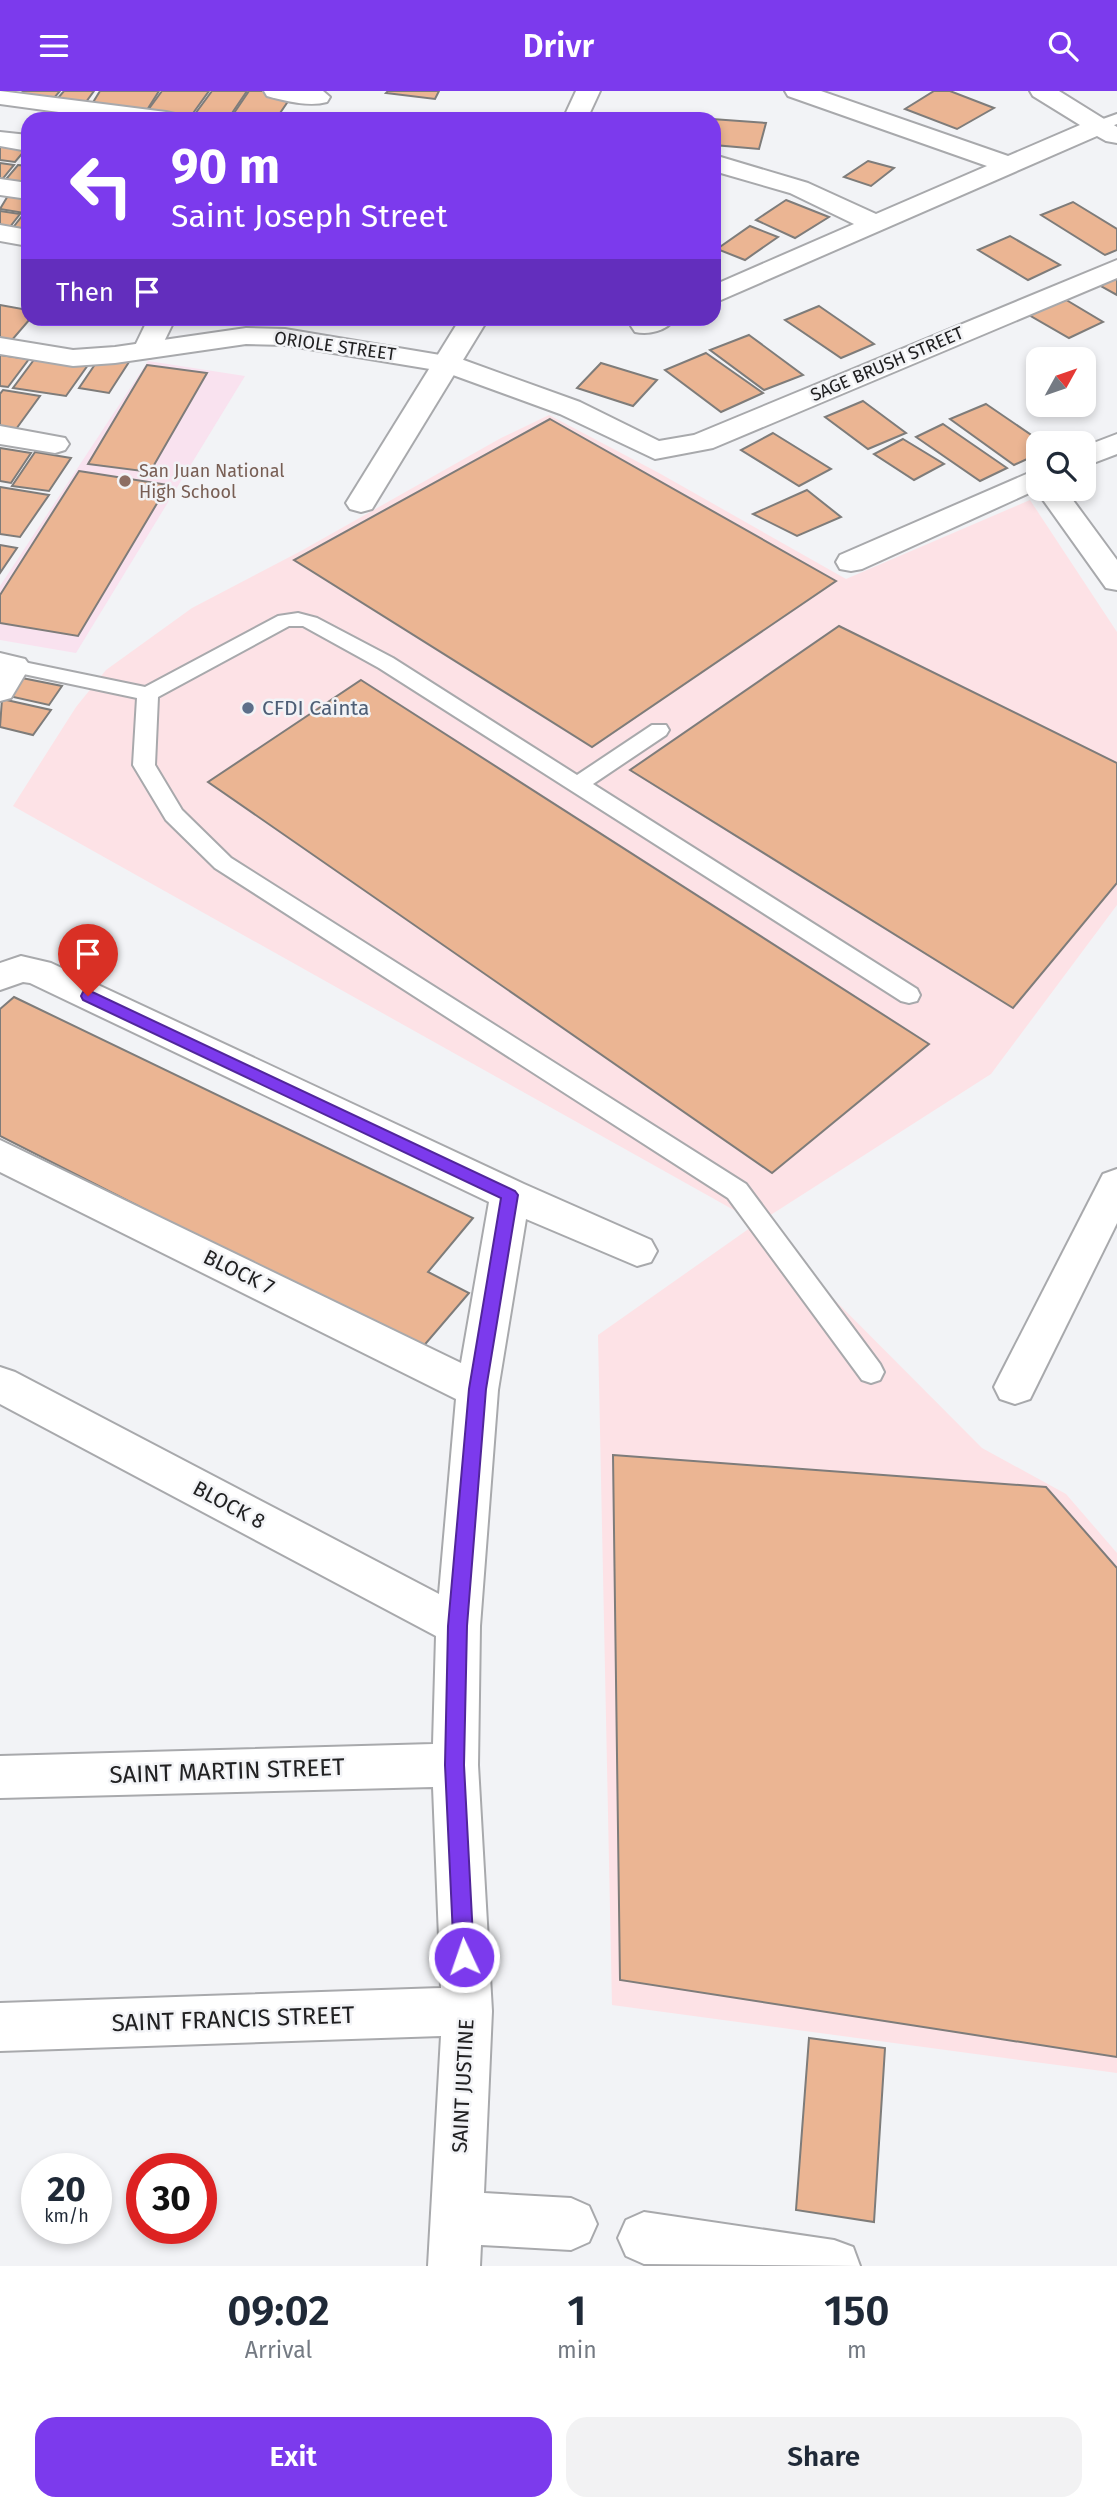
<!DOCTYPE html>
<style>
:root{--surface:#fff;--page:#f2f2f3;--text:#1f2937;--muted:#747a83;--accent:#7c3aed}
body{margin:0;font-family:"Fira Sans",sans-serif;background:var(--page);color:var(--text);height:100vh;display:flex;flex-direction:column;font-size:26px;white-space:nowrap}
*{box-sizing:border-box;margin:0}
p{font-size:23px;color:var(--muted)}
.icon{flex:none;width:38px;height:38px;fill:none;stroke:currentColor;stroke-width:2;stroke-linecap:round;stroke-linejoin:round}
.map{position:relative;height:2175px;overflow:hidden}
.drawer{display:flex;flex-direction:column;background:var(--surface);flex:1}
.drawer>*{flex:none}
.banner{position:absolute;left:21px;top:21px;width:700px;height:214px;border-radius:21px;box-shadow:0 4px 10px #0003;background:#7c3aed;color:#fff;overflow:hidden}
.needle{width:46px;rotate:50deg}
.controls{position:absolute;left:1026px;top:256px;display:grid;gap:14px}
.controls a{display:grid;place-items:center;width:70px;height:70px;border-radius:14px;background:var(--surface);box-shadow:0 4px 10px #0003;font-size:35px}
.speed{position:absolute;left:21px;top:2062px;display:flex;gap:14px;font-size:35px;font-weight:700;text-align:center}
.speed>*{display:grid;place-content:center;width:91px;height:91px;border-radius:50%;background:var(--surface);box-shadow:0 4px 10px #0003;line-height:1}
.speed small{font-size:18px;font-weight:400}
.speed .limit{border:10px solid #d22;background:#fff;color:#111}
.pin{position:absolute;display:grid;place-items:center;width:60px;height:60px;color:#fff;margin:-72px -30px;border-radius:50% 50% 50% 0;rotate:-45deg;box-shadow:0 0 7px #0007}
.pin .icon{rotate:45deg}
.me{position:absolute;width:77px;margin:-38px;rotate:357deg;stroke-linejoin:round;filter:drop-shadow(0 0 5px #0008)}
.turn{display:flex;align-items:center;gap:24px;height:147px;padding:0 35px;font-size:32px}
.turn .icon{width:91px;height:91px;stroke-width:2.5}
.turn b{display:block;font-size:49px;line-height:60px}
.then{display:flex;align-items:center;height:66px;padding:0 35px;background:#0003;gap:14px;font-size:26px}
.eta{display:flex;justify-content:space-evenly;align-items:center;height:119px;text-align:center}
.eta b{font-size:42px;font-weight:600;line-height:49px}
.action{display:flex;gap:14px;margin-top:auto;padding:14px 35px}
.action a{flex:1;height:80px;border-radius:21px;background:var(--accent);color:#fff;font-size:28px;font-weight:600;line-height:80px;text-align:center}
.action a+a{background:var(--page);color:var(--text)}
header{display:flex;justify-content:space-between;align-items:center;height:91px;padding:0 35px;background:var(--accent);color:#fff;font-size:32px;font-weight:600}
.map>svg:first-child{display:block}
.industrial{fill:#fde2e6}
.education{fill:#f9e2ef}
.building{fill:#ebb593;stroke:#7e7c7a;stroke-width:2}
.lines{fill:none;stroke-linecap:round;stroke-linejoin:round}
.service-casing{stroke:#a8a9ac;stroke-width:4}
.minor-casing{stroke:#a8a9ac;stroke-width:4}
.tertiary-casing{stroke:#a8a9ac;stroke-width:4}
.service{fill:#fff;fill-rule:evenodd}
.minor{fill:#fff;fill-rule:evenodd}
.tertiary{fill:#fff;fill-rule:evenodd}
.route{fill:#7c3aed;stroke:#51269a;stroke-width:2}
.education-dot{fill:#8d6e63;stroke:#f2f3f6;stroke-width:2.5}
.service-dot{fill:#5c6f8a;stroke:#f2f3f6;stroke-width:2.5}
.labels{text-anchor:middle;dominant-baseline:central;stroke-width:5;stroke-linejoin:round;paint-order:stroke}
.far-street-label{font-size:18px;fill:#212122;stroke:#f2f3f6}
.far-education-label{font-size:18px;fill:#785e54;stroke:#f2f3f6;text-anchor:start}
.service-label{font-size:21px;fill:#4e5e75;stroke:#f2f3f6;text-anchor:start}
.street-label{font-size:21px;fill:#212122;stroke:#f2f3f6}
.near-street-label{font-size:24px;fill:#212122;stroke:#f2f3f6}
</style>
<header><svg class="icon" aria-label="menu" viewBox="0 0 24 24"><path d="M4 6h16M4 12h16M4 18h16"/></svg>Drivr<svg class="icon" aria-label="search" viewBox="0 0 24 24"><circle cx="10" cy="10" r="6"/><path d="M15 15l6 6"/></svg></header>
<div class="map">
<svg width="1117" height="2175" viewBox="0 0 1117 2175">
<rect width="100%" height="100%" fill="#f2f3f6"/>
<!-- industrial -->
<path class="industrial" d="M 549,324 L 659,382 L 846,488 L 1030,409 L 1117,541 L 1117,814 L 991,983 L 758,1132 L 982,1357 L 1066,1403 L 1117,1462 L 1117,1982 L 612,1914 L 598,1244 L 757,1132 L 13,715 L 76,616 L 106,579 L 192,517 L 301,460 L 501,347 Z"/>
<!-- education -->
<path class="education" d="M 148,270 L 245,285 L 76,562 L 0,549 L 0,495 Z"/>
<!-- building -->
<g class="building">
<path d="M 23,0 L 60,0 L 54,7 L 21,3 Z"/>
<path d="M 64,0 L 94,0 L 86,11 L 58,7 Z"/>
<path d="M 100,0 L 159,0 L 147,19 L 92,13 Z"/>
<path d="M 162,0 L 209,0 L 191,25 L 148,19 Z"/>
<path d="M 212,0 L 247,0 L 228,28 L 195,23 Z"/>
<path d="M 249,0 L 273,0 L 293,3 L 276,28 L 230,28 Z"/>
<path d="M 388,0 L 439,0 L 435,8 L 386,2 Z"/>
<path d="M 934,0 L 950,0 L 994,17 L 957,38 L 905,18 Z"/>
<path d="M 712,28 L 766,32 L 759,58 L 714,54 Z"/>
<path d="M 0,54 L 26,58 L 15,71 L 0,69 Z"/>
<path d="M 868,70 L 894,77 L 871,95 L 844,86 Z"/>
<path d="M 0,72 L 14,74 L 0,91 Z"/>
<path d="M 18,74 L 28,75 L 28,98 L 1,94 Z"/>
<path d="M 9,103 L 28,106 L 28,116 L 24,122 L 0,118 Z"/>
<path d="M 786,109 L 829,126 L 795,147 L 756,129 Z"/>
<path d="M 1073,111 L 1117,138 L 1117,159 L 1105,164 L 1041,124 Z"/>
<path d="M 0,120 L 20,123 L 6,141 L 0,140 Z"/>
<path d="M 22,125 L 28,126 L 28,146 L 8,143 Z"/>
<path d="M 750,135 L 778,146 L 745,169 L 717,158 Z"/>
<path d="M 1010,145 L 1060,174 L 1028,189 L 978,159 Z"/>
<path d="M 1117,185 L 1117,204 L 1099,194 Z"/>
<path d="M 1063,207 L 1103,231 L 1069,247 L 1029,224 Z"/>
<path d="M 0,214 L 28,219 L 28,228 L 30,228 L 12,249 L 0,247 Z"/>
<path d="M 819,215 L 874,253 L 841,267 L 785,229 Z"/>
<path d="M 749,244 L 803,284 L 764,299 L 710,259 Z"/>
<path d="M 706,262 L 763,302 L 721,321 L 665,279 Z"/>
<path d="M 0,264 L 29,268 L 8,296 L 0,295 Z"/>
<path d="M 36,266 L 88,274 L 66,305 L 13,297 Z"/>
<path d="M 100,266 L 129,271 L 109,302 L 79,297 Z"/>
<path d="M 601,272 L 657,289 L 633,315 L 577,297 Z"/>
<path d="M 147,274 L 207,282 L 150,381 L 88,373 Z"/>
<path d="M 3,299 L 40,305 L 11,345 L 0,344 L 0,303 Z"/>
<path d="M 863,310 L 906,342 L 868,358 L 825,326 Z"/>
<path d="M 986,313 L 1043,352 L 1038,352 L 1038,363 L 1014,374 L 950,328 Z"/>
<path d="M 550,328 L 836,490 L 592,656 L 294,469 Z"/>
<path d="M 943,333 L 1007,377 L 980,390 L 916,346 Z"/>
<path d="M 773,342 L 831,378 L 799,395 L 741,359 Z"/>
<path d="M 903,348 L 944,373 L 914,389 L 874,363 Z"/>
<path d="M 0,357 L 31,362 L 11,392 L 0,390 Z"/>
<path d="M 35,361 L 71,367 L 49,400 L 12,395 Z"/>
<path d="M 79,380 L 168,394 L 78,545 L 0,532 L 0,504 Z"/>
<path d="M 0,396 L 49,404 L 20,446 L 0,443 Z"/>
<path d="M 807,399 L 841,426 L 797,445 L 753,423 Z"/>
<path d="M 0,454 L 17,457 L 0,482 Z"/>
<path d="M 839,535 L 1117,672 L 1117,792 L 1013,917 L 630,679 Z"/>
<path d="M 12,585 L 62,595 L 49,614 L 0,603 Z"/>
<path d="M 361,589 L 929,953 L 772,1082 L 208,691 Z"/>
<path d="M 2,608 L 51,619 L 33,644 L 0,636 Z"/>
<path d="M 14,906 L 473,1127 L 428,1181 L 469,1202 L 421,1258 L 0,1045 L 0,918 Z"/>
<path d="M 613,1364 L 1046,1396 L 1117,1477 L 1117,1966 L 620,1889 Z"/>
<path d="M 809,1947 L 885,1957 L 874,2131 L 796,2119 Z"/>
</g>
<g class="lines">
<!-- service casing -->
<g class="service-casing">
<g id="service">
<path d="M 1117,23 L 1117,33 L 1098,40 L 1090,35 L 1092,32 Z"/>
<path d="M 298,522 L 317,527 L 393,567 L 577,684 L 652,634 L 666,634 L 669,639 L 666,644 L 593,693 L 917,898 L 920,904 L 917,910 L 909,912 L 901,910 L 379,577 L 303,535 L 289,535 L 158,606 L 155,674 L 182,719 L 231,767 L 746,1093 L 880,1273 L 884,1281 L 880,1289 L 871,1292 L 862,1289 L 728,1107 L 215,777 L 166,729 L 133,674 L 137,607 L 14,581 L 7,580 L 4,575 L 7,570 L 14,569 L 145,596 L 278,525 Z"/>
</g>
</g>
<!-- minor casing -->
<g class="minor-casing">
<g id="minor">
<path d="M 0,0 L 166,21 L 175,23 L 178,28 L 110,28 L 0,13 Z"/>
<path d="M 264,0 L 323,0 L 330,6 L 327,11 C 309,16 285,10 267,5 Z"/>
<path d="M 576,0 L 600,0 L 587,28 L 563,28 Z"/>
<path d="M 785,0 L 821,0 L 1008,65 L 1080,34 L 1033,5 L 1030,0 L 1059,0 L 1117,36 L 1117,52 L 1106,50 L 1097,45 L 714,212 L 714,194 L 854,133 L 790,102 L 714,80 L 714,64 L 808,92 L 876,123 L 987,75 L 788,5 Z"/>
<path d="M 0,41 L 28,44 L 28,60 L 0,55 Z"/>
<path d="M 0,88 L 28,92 L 28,108 L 0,104 Z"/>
<path d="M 0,134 L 28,139 L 28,155 L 0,150 Z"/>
<path d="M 148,228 L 175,228 L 157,265 L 147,267 L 137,265 L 133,259 Z"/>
<path d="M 460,228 L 488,228 L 372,418 L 361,421 L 350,418 L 346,412 Z"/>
<path d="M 639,228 L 675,228 C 666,240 649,244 635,241 L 631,235 Z"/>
<path d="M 0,335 L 65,347 L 69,353 L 65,359 L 55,362 L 0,353 Z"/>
<path d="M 1117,343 L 1117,363 L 1083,376 L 1083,356 Z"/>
<path d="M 1038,378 L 1038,397 L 1064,397 L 1117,469 L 1117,499 L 1106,497 L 1036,399 L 862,478 L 851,480 L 840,478 L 836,471 L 840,464 Z"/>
<path d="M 0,562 L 25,568 L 30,575 L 11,607 L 0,610 Z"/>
<path d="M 21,865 L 51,872 L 524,1093 L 651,1149 L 657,1160 L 651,1171 L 637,1175 L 526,1128 L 498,1299 L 480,1535 L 478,1674 L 492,1920 L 484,2102 L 571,2107 L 589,2115 L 597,2133 L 589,2151 L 571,2159 L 481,2154 L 480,2175 L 428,2175 L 441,1945 L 0,1960 L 0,1912 L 441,1897 L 433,1696 L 0,1707 L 0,1665 L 433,1653 L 436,1545 L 0,1313 L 0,1276 L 15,1281 L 439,1503 L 456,1308 L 0,1081 L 0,1049 L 461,1272 L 489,1111 L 30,892 L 23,891 L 0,899 L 0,872 Z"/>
<path d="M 1117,1078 L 1117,1132 L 1030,1308 L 1015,1313 L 1000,1308 L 994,1296 L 1000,1284 L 1103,1083 Z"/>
<path d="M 644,2121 L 834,2149 L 853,2156 L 860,2175 L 644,2173 L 626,2165 L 618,2147 L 626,2129 Z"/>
</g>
</g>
<!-- tertiary casing -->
<g class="tertiary-casing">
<path id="tertiary" d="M 1117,169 L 1117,187 L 713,357 L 655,368 L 560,323 L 442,280 L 285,254 L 246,253 L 115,272 L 73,275 L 0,263 L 0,247 L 73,259 L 115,256 L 246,237 L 285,238 L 458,267 L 580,311 L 659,350 L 694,344 Z"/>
</g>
<!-- service -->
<use href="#service" class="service"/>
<!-- minor -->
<use href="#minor" class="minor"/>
<!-- tertiary -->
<use href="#tertiary" class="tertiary"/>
</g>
<!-- route -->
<path class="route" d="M 88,899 L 515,1100 L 518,1104 L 486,1298 L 467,1535 L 464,1674 L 474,1866 L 471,1873 L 464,1875 L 457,1873 L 454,1866 L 445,1674 L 448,1535 L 469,1298 L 501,1107 L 83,909 L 81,905 L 83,901 Z"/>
<!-- markers -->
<circle class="education-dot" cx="125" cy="390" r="7"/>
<circle class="service-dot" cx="248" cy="617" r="7"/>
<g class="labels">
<!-- far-street labels -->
<g class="far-street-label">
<text transform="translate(335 255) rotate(8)">ORIOLE STREET</text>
<text transform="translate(887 273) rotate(-23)">SAGE BRUSH STREET</text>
</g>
<!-- far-education labels -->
<g class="far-education-label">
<text x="139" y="380">San Juan National<tspan x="139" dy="21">High School</tspan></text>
</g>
<!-- service labels -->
<g class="service-label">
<text x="262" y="617">CFDI Cainta</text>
</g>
<!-- street labels -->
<g class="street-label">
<text transform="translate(239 1181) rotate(26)">BLOCK 7</text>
<text transform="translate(229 1414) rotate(28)">BLOCK 8</text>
<text transform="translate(463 1995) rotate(-87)">SAINT JUSTINE</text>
</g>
<!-- near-street labels -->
<g class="near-street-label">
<text transform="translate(227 1680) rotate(-2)">SAINT MARTIN STREET</text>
<text transform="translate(233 1928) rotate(-2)">SAINT FRANCIS STREET</text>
</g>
</g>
</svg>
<div class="controls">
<a><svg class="needle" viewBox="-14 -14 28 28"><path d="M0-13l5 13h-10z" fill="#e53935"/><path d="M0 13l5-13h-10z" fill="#747a83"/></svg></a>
<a><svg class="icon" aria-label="search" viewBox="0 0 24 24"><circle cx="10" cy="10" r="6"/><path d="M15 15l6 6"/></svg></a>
</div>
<div class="speed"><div>20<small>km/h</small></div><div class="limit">30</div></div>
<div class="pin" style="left:88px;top:905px;background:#d93025"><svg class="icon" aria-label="arrive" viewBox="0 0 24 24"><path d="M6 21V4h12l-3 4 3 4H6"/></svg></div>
<svg class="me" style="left:464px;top:1866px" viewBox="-20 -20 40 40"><circle r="17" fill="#7c3aed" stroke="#fff" stroke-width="3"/><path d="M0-11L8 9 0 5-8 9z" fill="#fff"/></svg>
<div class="banner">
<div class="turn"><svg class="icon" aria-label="left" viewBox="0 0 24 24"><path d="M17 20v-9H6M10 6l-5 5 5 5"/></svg><div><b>90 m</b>Saint Joseph Street</div></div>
<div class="then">Then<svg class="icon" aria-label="arrive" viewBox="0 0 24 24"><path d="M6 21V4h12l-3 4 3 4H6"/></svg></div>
</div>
</div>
<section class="drawer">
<div class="eta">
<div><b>09:02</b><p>Arrival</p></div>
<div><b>1</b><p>min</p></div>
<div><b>150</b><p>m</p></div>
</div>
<div class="action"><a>Exit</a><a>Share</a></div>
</section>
